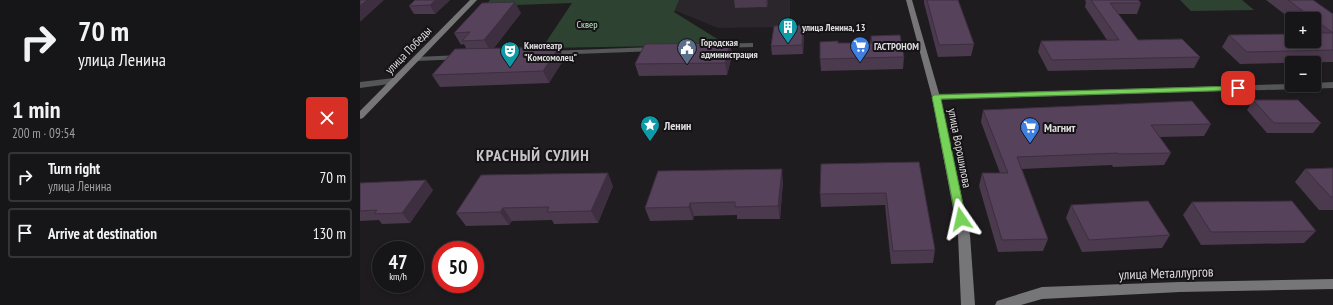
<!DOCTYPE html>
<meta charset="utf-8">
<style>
:root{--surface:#161517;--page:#1f1e20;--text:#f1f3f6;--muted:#9e9fa1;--line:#353436}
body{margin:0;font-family:"PT Sans Narrow",sans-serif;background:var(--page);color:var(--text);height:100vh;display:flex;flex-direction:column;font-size:15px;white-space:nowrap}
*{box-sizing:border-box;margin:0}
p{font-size:13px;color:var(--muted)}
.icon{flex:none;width:22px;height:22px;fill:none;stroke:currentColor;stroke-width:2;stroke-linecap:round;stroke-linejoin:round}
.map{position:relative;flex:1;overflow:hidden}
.sheet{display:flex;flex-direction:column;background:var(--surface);width:360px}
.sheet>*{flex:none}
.banner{background:#161517;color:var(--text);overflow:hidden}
.buttons{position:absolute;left:925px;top:12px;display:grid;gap:8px}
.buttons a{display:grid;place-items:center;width:36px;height:36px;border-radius:4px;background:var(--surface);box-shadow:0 2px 6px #0003,0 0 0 1px var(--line);font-size:20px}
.speed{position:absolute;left:12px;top:241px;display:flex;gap:8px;font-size:20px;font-weight:700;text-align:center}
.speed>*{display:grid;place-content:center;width:52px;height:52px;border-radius:50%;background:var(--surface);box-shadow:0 2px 6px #0003,0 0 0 1px var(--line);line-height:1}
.speed small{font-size:10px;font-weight:400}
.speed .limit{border:6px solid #d22;background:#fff;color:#111}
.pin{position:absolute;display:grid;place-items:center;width:34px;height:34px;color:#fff;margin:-17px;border-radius:8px;box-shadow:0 2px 6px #0006}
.me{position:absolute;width:44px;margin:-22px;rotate:349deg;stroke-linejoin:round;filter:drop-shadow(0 0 3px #0008)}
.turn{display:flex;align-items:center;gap:14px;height:84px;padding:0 12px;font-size:18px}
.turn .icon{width:52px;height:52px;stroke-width:2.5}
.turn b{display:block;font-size:28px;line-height:34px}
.round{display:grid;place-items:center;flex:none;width:42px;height:42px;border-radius:4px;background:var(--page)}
.summary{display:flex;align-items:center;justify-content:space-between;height:68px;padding:0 12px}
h1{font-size:24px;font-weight:700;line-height:30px}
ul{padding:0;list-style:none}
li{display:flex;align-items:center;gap:12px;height:50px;margin:0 8px 6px;padding:0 4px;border:2px solid var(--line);border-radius:4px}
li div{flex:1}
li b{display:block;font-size:15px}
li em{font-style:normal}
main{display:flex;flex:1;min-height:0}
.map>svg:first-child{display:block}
.built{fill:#2b252c}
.green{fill:#2d4231}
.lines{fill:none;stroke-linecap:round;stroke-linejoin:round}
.minor{fill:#555658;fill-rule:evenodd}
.secondary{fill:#767679;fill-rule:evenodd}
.wall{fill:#4b394e}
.shaded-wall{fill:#3d2e40}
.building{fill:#57425b;stroke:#3d2e40}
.route{fill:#77d259;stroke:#4d883a}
.labels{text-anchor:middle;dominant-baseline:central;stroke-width:4;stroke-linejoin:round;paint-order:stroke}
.far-park-label{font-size:10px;fill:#baeec2;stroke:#151315}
.far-poi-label{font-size:10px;font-weight:bold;fill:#dfdddf;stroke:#151315;text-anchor:start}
.street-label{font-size:12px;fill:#dfdddf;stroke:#151315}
.poi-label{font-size:12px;font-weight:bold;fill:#dfdddf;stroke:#151315;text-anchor:start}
.near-street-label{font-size:14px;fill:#dfdddf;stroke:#151315}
.district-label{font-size:16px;font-weight:bold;letter-spacing:1px;fill:#c8c5c9;stroke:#151315}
</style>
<main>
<section class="sheet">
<div class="banner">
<div class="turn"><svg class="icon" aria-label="right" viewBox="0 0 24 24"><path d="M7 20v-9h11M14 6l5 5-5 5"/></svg><div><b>70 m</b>улица Ленина</div></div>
</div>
<div class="summary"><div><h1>1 min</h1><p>200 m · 09:54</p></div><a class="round" style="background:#d93025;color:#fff"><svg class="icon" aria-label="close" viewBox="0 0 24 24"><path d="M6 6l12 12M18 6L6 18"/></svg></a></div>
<ul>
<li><svg class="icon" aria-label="right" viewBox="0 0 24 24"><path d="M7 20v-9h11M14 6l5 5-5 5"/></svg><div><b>Turn right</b><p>улица Ленина</p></div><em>70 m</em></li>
<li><svg class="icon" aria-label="arrive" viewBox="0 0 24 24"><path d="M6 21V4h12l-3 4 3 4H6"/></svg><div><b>Arrive at destination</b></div><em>130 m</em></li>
</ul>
</section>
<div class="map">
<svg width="973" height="305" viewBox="0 0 973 305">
<rect width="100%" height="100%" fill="#1e1c1f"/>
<!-- built -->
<path class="built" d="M 315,0 L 430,0 L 430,27 L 358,28 L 311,9 Z"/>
<!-- green -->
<g class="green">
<path d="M 130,0 L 319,0 L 314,12 L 367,45 L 182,48 L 212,3 L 125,6 Z"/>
<path d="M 820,0 L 882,0 L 894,10 L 831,11 Z"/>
</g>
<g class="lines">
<!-- minor -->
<g class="minor">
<path d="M 390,43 L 393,43 L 393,47 L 358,48 L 354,46 L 358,44 Z"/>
<path d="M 294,47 L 297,47 L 297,51 L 189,55 L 185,53 L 189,51 Z"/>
<path d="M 101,55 L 105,57 L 104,59 L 56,61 L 52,59 L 56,57 Z"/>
<path d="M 34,78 L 37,79 L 38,81 L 37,83 L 0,88 L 0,82 Z"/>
<path d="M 973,82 L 973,88 L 576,100 L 572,97 L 576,94 L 932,84 L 932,85 L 954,85 L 954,83 Z"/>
</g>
<!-- secondary -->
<g class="secondary">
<path d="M 110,0 L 117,0 L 3,118 L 0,119 L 0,111 Z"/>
<path d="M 546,0 L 552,0 L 580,97 L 610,235 L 615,305 L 601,305 L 598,235 L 572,97 Z"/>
<path d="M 973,279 L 973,289 L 820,292 L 682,299 L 661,305 L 635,305 L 637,301 L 682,287 L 820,282 Z"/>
</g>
</g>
<!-- wall -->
<g class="wall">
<path d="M 90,0 L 75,14 L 54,14 L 49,6 Z"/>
<path d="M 374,0 L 408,0 L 407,7 L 375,8 Z"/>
<path d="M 564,0 L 598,0 L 614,44 L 611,56 L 578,57 L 564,3 Z"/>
<path d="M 725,0 L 778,0 L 781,3 L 777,14 L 758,14 L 778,40 L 840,57 L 834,68 L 688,71 L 678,52 L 681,41 L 747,40 L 725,7 L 726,2 Z"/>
<path d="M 906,0 L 953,0 L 973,14 L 973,62 L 880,64 L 862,47 L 869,35 L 954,41 L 954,19 L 932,19 L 932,20 Z"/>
<path d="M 161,13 L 134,48 L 199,47 L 204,59 L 189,83 L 80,87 L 72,75 L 106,48 L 104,44 L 101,45 L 94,33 Z"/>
<path d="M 443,25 L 444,34 L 443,54 L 412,55 L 411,46 Z"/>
<path d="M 511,36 L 544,57 L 543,69 L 461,71 L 460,59 L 478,43 L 510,43 Z"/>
<path d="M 370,43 L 372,55 L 367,75 L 279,76 L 275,64 Z"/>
<path d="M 893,100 L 961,123 L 953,133 L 907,133 L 887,110 Z"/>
<path d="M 623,110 L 851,124 L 844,136 L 800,137 L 811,153 L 804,165 L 753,167 L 752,165 L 662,169 L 688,239 L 683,251 L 638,252 L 619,186 L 622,173 L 640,173 L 621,122 Z"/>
<path d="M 559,162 L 575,250 L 573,263 L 531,264 L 525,205 L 461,207 L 460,194 Z"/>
<path d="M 973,168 L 973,210 L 959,210 L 935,182 L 945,169 Z"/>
<path d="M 423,182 L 420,219 L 377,219 L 377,215 L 334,216 L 333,220 L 290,221 L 285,208 Z"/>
<path d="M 0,183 L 73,190 L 50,223 L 22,224 L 19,220 L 0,221 Z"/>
<path d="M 253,186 L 238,223 L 194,224 L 192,220 L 152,221 L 149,225 L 106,226 L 96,213 Z"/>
<path d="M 832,202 L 956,231 L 944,243 L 841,245 L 823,215 Z"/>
<path d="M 711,205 L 810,235 L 802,248 L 722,252 L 706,218 Z"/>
</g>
<!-- shaded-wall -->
<g class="shaded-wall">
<path d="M 7,0 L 24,0 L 0,22 L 0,6 Z"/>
<path d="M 76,0 L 90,0 L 75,14 L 70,5 Z"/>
<path d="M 406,0 L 408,0 L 407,7 Z"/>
<path d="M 155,2 L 161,13 L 131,52 L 124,40 Z"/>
<path d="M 443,25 L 444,34 L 443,54 L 442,45 Z"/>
<path d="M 370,43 L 372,55 L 367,75 L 365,63 Z"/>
<path d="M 199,47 L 204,59 L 189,83 L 183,71 Z"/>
<path d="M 422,169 L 423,182 L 420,219 L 418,206 Z"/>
<path d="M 248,173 L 253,186 L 238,223 L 231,211 Z"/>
<path d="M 66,180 L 73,190 L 50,223 L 42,213 Z"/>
<path d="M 330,203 L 334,216 L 333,220 L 329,207 Z"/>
<path d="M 143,208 L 152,221 L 149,225 L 140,212 Z"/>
</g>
<!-- building -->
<g class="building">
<path d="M 0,0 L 7,0 L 0,6 Z"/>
<path d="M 55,0 L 76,0 L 70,5 L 49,6 Z"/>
<path d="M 567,0 L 598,0 L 614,44 L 579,45 Z"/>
<path d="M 731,0 L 778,0 L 781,3 L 750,3 L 778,40 L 822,39 L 840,57 L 692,60 L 681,41 L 759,40 Z"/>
<path d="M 928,0 L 953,0 L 973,14 L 973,33 Z"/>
<path d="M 155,2 L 124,40 L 102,41 L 110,32 L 94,33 L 122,3 Z"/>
<path d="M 443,25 L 442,45 L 411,46 L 414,26 Z"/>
<path d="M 954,33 L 973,33 L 973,50 L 887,52 L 869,35 L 932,34 L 932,41 L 954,41 Z"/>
<path d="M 540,35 L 544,57 L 460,59 L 460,42 L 478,41 L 478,43 L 512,43 L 511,36 Z"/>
<path d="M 370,43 L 365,63 L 275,64 L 285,44 Z"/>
<path d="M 199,47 L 183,71 L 72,75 L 95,49 Z"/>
<path d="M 893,100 L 938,100 L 961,123 L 914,123 Z"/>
<path d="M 832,101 L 851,124 L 791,125 L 811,153 L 759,154 L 758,153 L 657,157 L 688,239 L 642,240 L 622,173 L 648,173 L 623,110 Z"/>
<path d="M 559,162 L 575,250 L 533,251 L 526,193 L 460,194 L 461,164 Z"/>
<path d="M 973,168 L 973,197 L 971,197 L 945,169 Z"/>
<path d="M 422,169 L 418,206 L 375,207 L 375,202 L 330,203 L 329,207 L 285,208 L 298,171 Z"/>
<path d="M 248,173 L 231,211 L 187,212 L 189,207 L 143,208 L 140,212 L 96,213 L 121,175 Z"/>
<path d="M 66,180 L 42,213 L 14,214 L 17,210 L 0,211 L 0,183 Z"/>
<path d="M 788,201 L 810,235 L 729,240 L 711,205 Z"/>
<path d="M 932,201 L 956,231 L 851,232 L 832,202 Z"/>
</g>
<!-- route -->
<path class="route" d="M 878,86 L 882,88 L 881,90 L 581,99 L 606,219 L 604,222 L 597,222 L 596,219 L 572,97 L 574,95 Z"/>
<!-- icons -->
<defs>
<g id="building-pin" transform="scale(1)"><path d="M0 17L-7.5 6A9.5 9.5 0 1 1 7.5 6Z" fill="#0f9aa8" stroke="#151315"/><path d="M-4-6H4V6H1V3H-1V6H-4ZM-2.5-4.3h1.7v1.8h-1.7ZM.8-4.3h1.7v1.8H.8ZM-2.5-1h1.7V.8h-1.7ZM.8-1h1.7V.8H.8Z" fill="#fff"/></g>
<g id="supermarket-pin" transform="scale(1)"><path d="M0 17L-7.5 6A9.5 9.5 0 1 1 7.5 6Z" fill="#3f7fe0" stroke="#151315"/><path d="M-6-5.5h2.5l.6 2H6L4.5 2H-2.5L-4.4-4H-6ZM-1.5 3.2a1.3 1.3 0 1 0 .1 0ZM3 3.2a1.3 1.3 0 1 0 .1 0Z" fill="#fff"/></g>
<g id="civic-pin" transform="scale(1)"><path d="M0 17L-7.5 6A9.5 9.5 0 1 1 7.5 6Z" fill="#5c6f8a" stroke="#151315"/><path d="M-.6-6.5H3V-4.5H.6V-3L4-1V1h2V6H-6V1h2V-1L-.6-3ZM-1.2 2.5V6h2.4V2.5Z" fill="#fff"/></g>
<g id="theatre-pin" transform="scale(1)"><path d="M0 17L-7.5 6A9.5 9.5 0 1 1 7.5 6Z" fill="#0f9aa8" stroke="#151315"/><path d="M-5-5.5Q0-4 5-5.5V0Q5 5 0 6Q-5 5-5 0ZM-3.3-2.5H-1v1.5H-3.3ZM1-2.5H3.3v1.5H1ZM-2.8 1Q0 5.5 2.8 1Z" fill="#fff"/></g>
<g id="sight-pin" transform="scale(1)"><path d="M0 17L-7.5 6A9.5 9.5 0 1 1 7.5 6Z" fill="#0f9aa8" stroke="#151315"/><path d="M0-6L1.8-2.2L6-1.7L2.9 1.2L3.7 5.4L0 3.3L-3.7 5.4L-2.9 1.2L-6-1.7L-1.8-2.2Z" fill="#fff"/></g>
</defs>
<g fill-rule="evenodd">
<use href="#building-pin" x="428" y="27"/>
<use href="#supermarket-pin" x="500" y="46"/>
<use href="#civic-pin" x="327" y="48"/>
<use href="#theatre-pin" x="150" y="51"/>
<use href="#sight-pin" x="290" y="125"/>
<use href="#supermarket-pin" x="670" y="127"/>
</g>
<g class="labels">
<!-- far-park labels -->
<g class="far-park-label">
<text x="227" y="24">Сквер</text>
</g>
<!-- far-poi labels -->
<g class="far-poi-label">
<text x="442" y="27">улица Ленина, 13</text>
<text x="341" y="42">Городская<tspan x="341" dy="12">администрация</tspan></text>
<text x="164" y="45">Кинотеатр<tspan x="164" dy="12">"Комсомолец"</tspan></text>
<text x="514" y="46">ГАСТРОНОМ</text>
</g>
<!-- street labels -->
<g class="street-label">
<text transform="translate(48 50) rotate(-46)">улица Победы</text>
<text transform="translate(600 148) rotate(79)">улица Ворошилова</text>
</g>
<!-- poi labels -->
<g class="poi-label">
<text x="304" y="125">Ленин</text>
<text x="684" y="127">Магнит</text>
</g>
<!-- near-street labels -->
<g class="near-street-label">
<text transform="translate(806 273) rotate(-2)">улица Металлургов</text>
</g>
<!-- district labels -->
<g class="district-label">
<text x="173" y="155">КРАСНЫЙ СУЛИН</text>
</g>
</g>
</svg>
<div class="buttons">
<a>+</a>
<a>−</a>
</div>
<div class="speed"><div>47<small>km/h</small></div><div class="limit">50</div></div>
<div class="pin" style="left:878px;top:88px;background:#d93025"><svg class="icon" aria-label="arrive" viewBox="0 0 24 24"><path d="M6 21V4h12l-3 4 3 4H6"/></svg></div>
<svg class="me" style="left:601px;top:219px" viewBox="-20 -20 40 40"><path d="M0-17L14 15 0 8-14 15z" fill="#77d259" stroke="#fff" stroke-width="4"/></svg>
</div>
</main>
